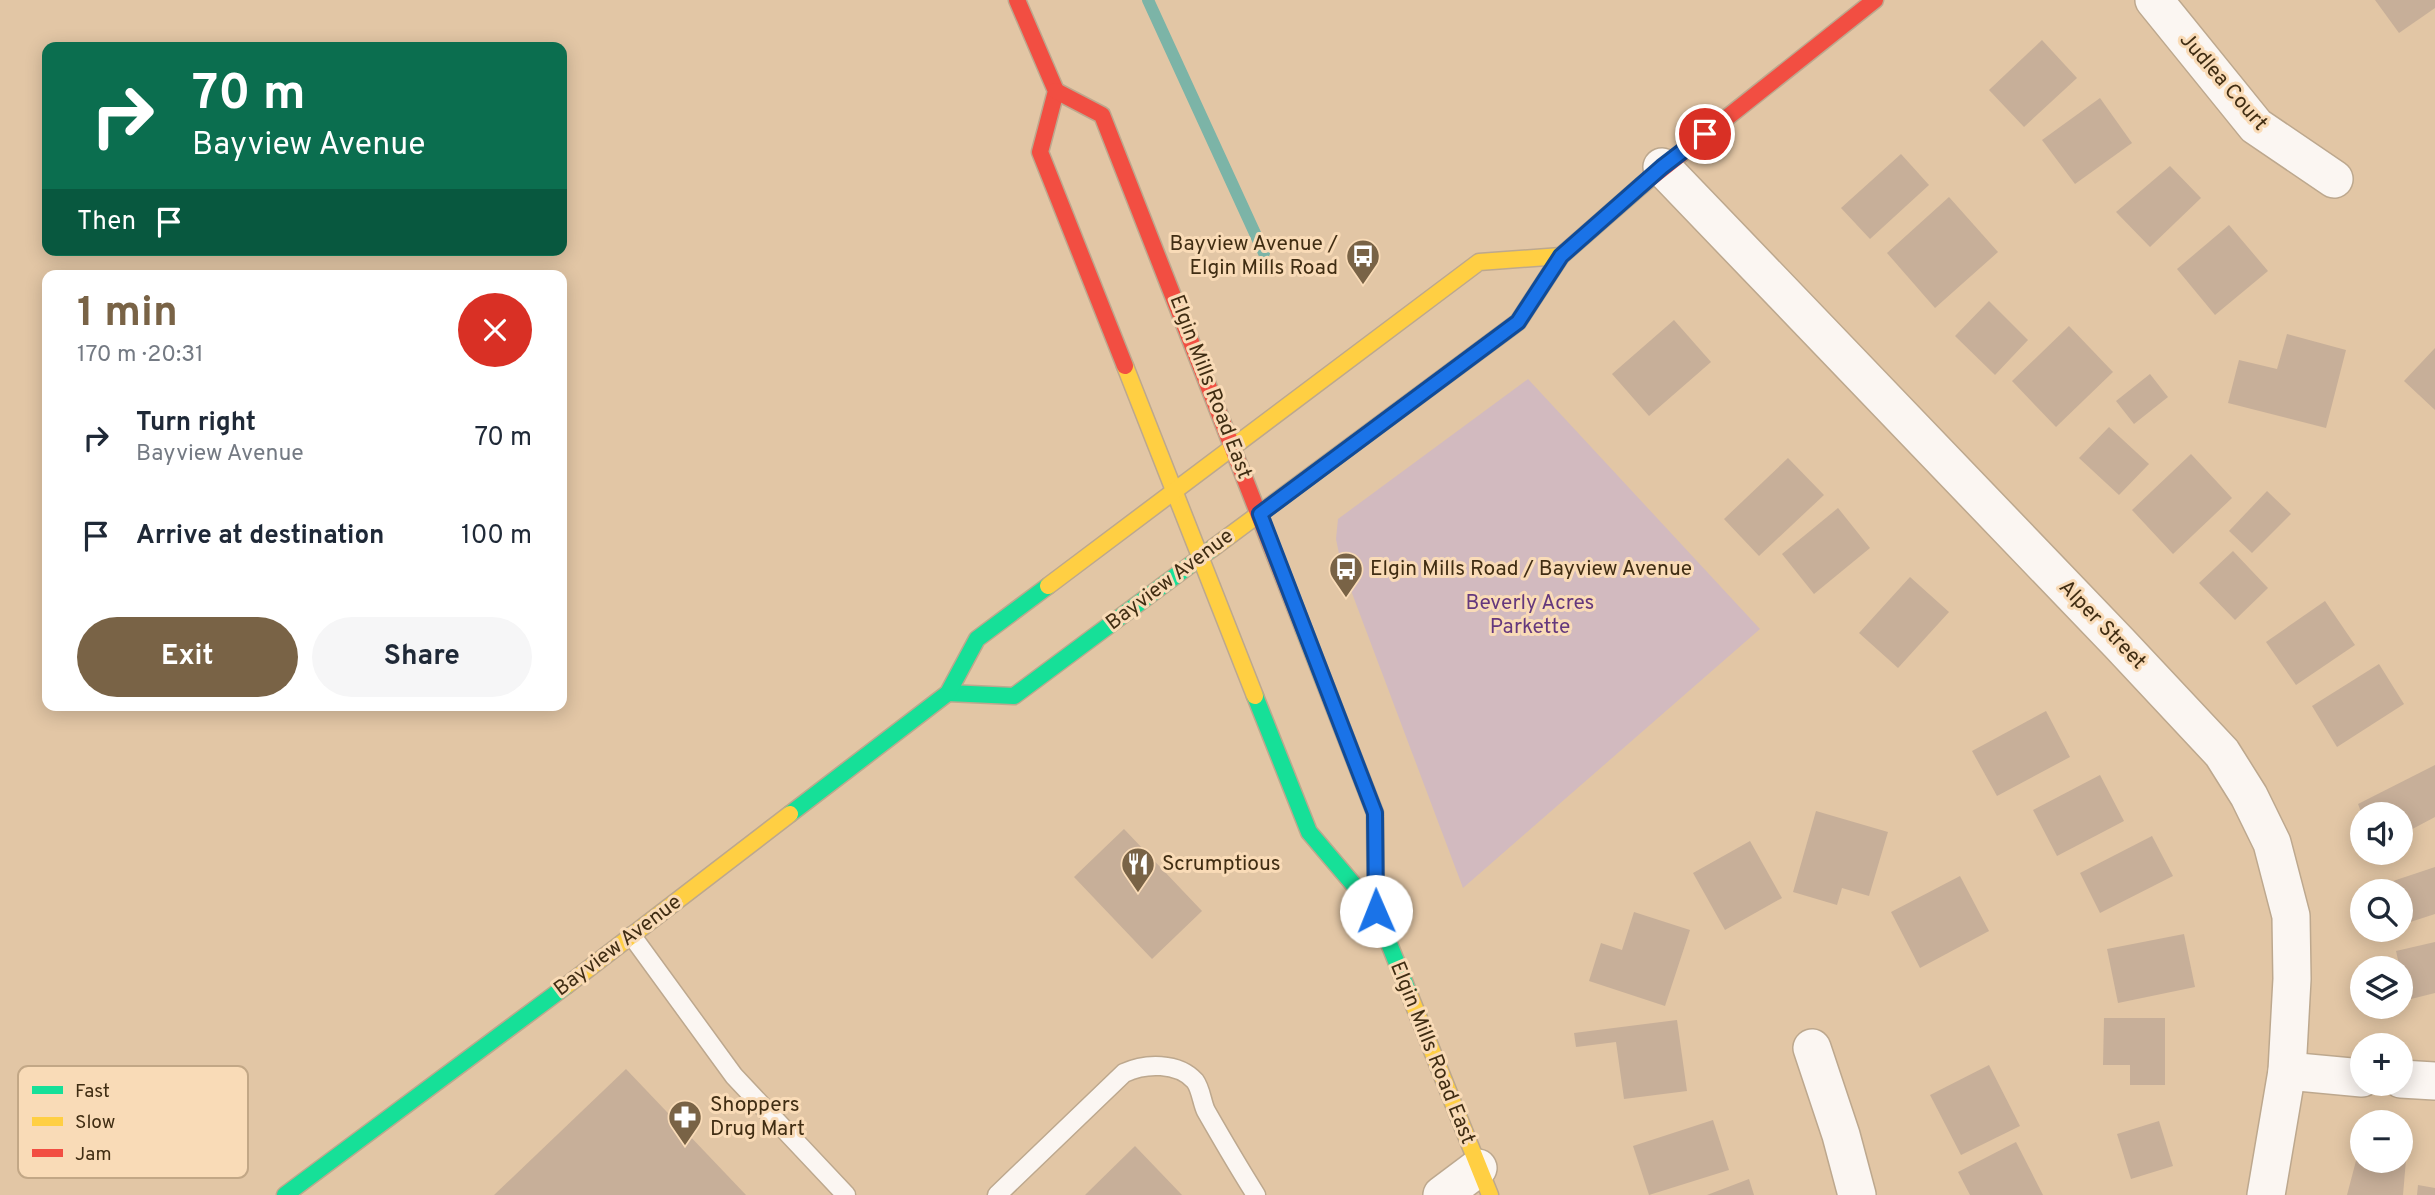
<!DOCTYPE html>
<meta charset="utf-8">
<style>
:root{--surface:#fff;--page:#f6f6f7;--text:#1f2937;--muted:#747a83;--accent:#796346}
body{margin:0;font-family:Overpass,sans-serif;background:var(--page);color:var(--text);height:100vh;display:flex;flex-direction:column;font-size:26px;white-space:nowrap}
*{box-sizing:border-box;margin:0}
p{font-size:23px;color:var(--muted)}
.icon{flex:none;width:38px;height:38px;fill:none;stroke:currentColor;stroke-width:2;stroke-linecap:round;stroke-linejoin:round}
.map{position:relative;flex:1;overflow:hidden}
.drawer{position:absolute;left:42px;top:270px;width:525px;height:441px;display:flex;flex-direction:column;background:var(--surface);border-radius:14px;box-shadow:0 4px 18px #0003}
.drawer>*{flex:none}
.top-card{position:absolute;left:42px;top:42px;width:525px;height:214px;border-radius:14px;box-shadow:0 4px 18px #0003;background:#0b6e4f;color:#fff;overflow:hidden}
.buttons{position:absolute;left:2350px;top:802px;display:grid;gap:14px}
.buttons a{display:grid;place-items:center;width:63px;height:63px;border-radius:50%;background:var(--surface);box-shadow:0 4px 18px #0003;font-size:35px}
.pin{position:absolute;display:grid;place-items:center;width:60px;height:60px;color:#fff;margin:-30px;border:4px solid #fff;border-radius:50%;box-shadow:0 2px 7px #0007}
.me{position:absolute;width:77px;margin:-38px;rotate:359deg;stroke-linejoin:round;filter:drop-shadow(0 0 5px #0008)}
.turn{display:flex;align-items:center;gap:24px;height:147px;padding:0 35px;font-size:32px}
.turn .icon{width:91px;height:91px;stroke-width:2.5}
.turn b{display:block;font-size:49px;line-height:60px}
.then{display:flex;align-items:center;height:66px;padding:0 35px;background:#0003;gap:14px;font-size:26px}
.round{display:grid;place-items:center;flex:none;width:74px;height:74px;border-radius:37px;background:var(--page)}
.summary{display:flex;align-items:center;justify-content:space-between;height:119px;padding:0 35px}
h1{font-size:42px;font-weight:700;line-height:52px;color:var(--accent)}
.action{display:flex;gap:14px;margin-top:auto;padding:14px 35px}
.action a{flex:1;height:80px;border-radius:42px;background:var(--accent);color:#fff;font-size:28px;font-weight:700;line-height:80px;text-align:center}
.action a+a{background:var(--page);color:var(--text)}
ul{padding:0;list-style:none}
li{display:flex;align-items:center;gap:21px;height:98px;padding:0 35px}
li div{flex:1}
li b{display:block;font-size:26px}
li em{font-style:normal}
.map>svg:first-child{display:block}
.green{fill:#d2babf}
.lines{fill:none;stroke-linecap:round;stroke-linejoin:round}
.stream{stroke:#7cb4a7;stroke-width:12}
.building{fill:#c7af99}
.lane-casing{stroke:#bda88e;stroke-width:21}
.street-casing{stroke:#bda88e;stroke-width:40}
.fast-casing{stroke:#bda88e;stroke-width:19}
.slow-casing{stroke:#bda88e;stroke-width:19}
.jam-casing{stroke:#bda88e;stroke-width:19}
.lane{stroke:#fbf6f2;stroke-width:18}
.street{stroke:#fbf6f2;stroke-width:37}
.fast{stroke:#16e098;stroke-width:16}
.slow{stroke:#ffcf43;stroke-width:16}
.jam{stroke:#f24e42;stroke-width:16}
.route-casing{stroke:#114b97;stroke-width:18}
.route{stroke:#1a73e8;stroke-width:12}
.labels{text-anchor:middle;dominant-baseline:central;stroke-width:6;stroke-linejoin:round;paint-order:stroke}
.street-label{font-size:21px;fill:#402d13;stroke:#f9dbb7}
.poi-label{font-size:21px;fill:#402d13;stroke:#f9dbb7;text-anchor:start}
.park-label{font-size:21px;fill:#64387d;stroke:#f9dbb7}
.key{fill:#f9dbb7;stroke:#c2a786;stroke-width:2}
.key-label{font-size:19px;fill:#402d13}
</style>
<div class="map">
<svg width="2435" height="1195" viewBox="0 0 2435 1195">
<rect width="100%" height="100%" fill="#e2c6a5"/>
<!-- green -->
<path class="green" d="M 1528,379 L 1760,629 L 1463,888 L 1341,564 L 1336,539 L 1338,519 Z"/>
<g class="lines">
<!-- stream -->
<path class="stream" d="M 1148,0 L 1264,253"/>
</g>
<!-- building -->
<g class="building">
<path d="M 2375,0 L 2435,0 L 2435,8 L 2399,33 Z"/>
<path d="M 2042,40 L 2077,78 L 2024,127 L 1989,90 Z"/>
<path d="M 2100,98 L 2132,143 L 2075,184 L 2042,140 Z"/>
<path d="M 1901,154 L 1929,185 L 1870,239 L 1841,208 Z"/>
<path d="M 2170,166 L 2201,198 L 2150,247 L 2116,212 Z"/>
<path d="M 1949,197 L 1998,252 L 1935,308 L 1887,253 Z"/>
<path d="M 2229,225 L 2268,271 L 2215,315 L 2177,269 Z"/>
<path d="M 1989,301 L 2028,340 L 1995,375 L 1955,336 Z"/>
<path d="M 1674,320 L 1711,362 L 1649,416 L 1612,374 Z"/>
<path d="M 2069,326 L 2113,372 L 2056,427 L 2012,381 Z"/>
<path d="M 2287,334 L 2346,350 L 2326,428 L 2228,403 L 2239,360 L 2277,369 Z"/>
<path d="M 2435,348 L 2435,410 L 2404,381 Z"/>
<path d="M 2150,374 L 2168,397 L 2134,424 L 2116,401 Z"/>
<path d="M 2109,427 L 2149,464 L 2119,495 L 2079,458 Z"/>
<path d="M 2191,454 L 2232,498 L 2173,554 L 2132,510 Z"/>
<path d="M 1788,458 L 1824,495 L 1759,556 L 1724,519 Z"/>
<path d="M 2267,491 L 2291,514 L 2252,553 L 2229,531 Z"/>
<path d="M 1838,508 L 1870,548 L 1814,594 L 1782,554 Z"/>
<path d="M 2233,551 L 2268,588 L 2235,620 L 2199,583 Z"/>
<path d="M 1910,577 L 1949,612 L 1898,668 L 1859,633 Z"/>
<path d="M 2325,601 L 2355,645 L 2296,685 L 2266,642 Z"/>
<path d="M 2379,664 L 2404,704 L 2337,747 L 2312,706 Z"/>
<path d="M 2046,711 L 2070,757 L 1997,796 L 1972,751 Z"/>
<path d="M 2435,765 L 2435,817 L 2401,835 L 2401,814 L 2362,814 L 2358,804 Z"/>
<path d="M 2100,775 L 2124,821 L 2057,856 L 2033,810 Z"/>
<path d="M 1816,811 L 1888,832 L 1869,896 L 1842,888 L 1837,905 L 1793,892 Z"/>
<path d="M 1124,829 L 1202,911 L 1152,959 L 1074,877 Z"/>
<path d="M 2152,836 L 2173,876 L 2100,913 L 2080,873 Z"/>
<path d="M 1750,841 L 1782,898 L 1725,930 L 1693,873 Z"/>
<path d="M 2435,867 L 2435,914 L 2401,925 L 2401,891 L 2377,891 L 2375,887 Z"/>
<path d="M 1960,876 L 1989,931 L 1920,968 L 1891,912 Z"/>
<path d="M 1634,912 L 1690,930 L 1665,1006 L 1589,981 L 1601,943 L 1622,950 Z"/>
<path d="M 2184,934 L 2195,987 L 2118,1003 L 2107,949 Z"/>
<path d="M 2435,942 L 2435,993 L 2407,1000 L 2396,951 Z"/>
<path d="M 2104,1018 L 2165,1018 L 2165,1085 L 2130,1085 L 2130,1065 L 2103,1065 Z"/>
<path d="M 1677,1020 L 1687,1091 L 1624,1099 L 1616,1042 L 1576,1047 L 1574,1033 Z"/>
<path d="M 1989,1065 L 2020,1126 L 1961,1155 L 1930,1095 Z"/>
<path d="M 626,1069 L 746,1195 L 494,1195 Z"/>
<path d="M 1713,1120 L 1729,1170 L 1649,1195 L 1633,1146 Z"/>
<path d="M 2159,1121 L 2173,1166 L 2131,1179 L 2117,1134 Z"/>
<path d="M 2362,1138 L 2362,1160 L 2401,1160 L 2401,1147 L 2407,1148 L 2403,1195 L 2347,1195 Z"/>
<path d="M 2016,1142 L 2043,1195 L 1970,1195 L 1958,1172 Z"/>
<path d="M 1135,1146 L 1182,1195 L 1085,1195 Z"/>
<path d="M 1749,1179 L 1754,1195 L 1707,1195 Z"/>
<path d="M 2418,1185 L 2435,1188 L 2435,1195 L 2417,1195 Z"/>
</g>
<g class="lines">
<!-- lane casing -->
<g class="lane-casing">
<g id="lane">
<path d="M 632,936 L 734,1076 L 846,1195"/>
<path d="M 997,1195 L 1124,1073 C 1145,1063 1178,1062 1195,1081 C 1201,1089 1202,1103 1206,1111 C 1222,1139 1239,1168 1256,1195"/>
</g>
</g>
<!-- street casing -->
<g class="street-casing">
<g id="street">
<path d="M 2154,0 L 2256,126 L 2334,179"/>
<path d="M 1662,167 L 2119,643 L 2222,753 L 2249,796 L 2272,843 L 2291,916 L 2292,979 L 2287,1071 L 2266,1195"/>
<path d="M 1812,1048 L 1841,1135 L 1857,1195"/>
<path d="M 2287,1071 L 2362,1078"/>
<path d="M 2401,1079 L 2435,1081"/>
<path d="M 1442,1195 L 1478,1168"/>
</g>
</g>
<!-- fast casing -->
<g class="fast-casing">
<g id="fast">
<path d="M 1304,630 L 1375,813 L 1376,911"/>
<path d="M 948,693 L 1014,696 L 1213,548"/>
<path d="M 1255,696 L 1309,832 L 1376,911 L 1410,996"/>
<path d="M 790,814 L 948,693 L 977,639 L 1048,586"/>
<path d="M 285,1195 L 566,986"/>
</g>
</g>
<!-- slow casing -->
<g class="slow-casing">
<g id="slow">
<path d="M 1125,366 L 1255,696"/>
<path d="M 1213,548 L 1518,322 L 1561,256 L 1642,185"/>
<path d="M 1048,586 L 1479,262 L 1561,256"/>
<path d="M 566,986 L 790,814"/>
<path d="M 1410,996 L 1490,1195"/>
</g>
</g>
<!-- jam casing -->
<g class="jam-casing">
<g id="jam">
<path d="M 1017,0 L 1056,91 L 1040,152 L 1125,366"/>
<path d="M 1056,91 L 1102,115 L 1304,630"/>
<path d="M 1642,185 L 1875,0"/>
</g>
</g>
<!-- lane -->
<use href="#lane" class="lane"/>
<!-- street -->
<use href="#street" class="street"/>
<!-- fast -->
<use href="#fast" class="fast"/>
<!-- slow -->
<use href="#slow" class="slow"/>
<!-- jam -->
<use href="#jam" class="jam"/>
</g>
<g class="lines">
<!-- route casing -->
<g class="route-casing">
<path id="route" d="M 1376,911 L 1375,813 L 1260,514 L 1518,322 L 1561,256 L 1662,167 L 1705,134"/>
</g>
<!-- route -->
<use href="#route" class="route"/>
</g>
<!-- icons -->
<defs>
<g id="bus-pin" transform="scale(1.75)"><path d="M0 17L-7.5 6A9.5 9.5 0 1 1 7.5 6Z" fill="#796346" stroke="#f9dbb7"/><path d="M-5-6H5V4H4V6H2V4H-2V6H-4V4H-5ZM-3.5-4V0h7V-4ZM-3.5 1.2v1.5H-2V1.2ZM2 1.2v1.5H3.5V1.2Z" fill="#fff"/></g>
<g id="restaurant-pin" transform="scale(1.75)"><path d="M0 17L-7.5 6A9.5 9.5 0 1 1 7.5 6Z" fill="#796346" stroke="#f9dbb7"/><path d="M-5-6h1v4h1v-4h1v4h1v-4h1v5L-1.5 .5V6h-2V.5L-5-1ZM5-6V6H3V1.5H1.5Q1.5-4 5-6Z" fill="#fff"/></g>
<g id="pharmacy-pin" transform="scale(1.75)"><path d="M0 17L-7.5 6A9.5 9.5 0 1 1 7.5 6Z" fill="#796346" stroke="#f9dbb7"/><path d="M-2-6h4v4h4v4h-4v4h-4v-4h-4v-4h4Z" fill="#fff"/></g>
</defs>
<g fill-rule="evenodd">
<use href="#bus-pin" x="1363" y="256"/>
<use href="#bus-pin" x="1346" y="569"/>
<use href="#restaurant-pin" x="1138" y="864"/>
<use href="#pharmacy-pin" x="685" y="1117"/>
</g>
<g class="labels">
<!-- street labels -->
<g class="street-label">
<text transform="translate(2223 82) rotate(49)">Judlea Court</text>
<text transform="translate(1210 387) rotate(69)">Elgin Mills Road East</text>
<text transform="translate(1170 580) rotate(-37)">Bayview Avenue</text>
<text transform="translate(2102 625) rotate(46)">Alper Street</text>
<text transform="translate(618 946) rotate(-37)">Bayview Avenue</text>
<text transform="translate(1432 1053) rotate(68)">Elgin Mills Road East</text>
</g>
<!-- poi labels -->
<g class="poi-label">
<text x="1338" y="244" text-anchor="end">Bayview Avenue /<tspan x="1338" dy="24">Elgin Mills Road</tspan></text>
<text x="1370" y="569">Elgin Mills Road / Bayview Avenue</text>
<text x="1162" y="864">Scrumptious</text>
<text x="710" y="1105">Shoppers<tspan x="710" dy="24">Drug Mart</tspan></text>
</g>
<!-- park labels -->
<g class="park-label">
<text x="1530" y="603">Beverly Acres<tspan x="1530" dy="24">Parkette</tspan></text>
</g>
</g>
<!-- legend -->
<rect x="18" y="1066" width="230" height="112" rx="10" class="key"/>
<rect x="32" y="1086" width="31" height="8" fill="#16e098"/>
<rect x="32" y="1117" width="31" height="9" fill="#ffcf43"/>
<rect x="32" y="1149" width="31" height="8" fill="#f24e42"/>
<g class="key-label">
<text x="75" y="1097">Fast</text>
<text x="75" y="1128">Slow</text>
<text x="75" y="1160">Jam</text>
</g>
</svg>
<div class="buttons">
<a><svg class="icon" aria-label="sound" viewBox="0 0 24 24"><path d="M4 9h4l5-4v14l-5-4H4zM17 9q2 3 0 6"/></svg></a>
<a><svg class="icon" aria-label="search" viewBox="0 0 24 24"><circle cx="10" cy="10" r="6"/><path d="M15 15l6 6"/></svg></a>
<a><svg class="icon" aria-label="layers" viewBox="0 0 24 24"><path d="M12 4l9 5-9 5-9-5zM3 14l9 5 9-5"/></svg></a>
<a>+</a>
<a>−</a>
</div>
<div class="pin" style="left:1705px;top:134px;background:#d93025"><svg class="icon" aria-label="arrive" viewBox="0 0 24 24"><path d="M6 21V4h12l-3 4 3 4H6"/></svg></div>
<svg class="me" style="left:1376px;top:911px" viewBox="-20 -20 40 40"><circle r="19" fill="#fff"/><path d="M0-13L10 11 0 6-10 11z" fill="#1a73e8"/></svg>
<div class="top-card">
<div class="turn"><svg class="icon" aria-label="right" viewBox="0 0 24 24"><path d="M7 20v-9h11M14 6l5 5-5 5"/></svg><div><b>70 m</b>Bayview Avenue</div></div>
<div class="then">Then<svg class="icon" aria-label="arrive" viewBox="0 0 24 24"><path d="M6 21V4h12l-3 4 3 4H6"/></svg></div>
</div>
<section class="drawer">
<div class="summary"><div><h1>1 min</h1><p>170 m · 20:31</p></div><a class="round" style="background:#d93025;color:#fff"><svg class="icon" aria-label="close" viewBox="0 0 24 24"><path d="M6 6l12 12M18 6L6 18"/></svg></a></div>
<ul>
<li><svg class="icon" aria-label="right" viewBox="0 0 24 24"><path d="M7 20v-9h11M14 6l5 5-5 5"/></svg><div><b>Turn right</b><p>Bayview Avenue</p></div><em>70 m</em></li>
<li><svg class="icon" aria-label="arrive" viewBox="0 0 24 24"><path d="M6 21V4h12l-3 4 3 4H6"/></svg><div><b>Arrive at destination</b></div><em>100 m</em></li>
</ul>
<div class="action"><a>Exit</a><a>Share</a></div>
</section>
</div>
